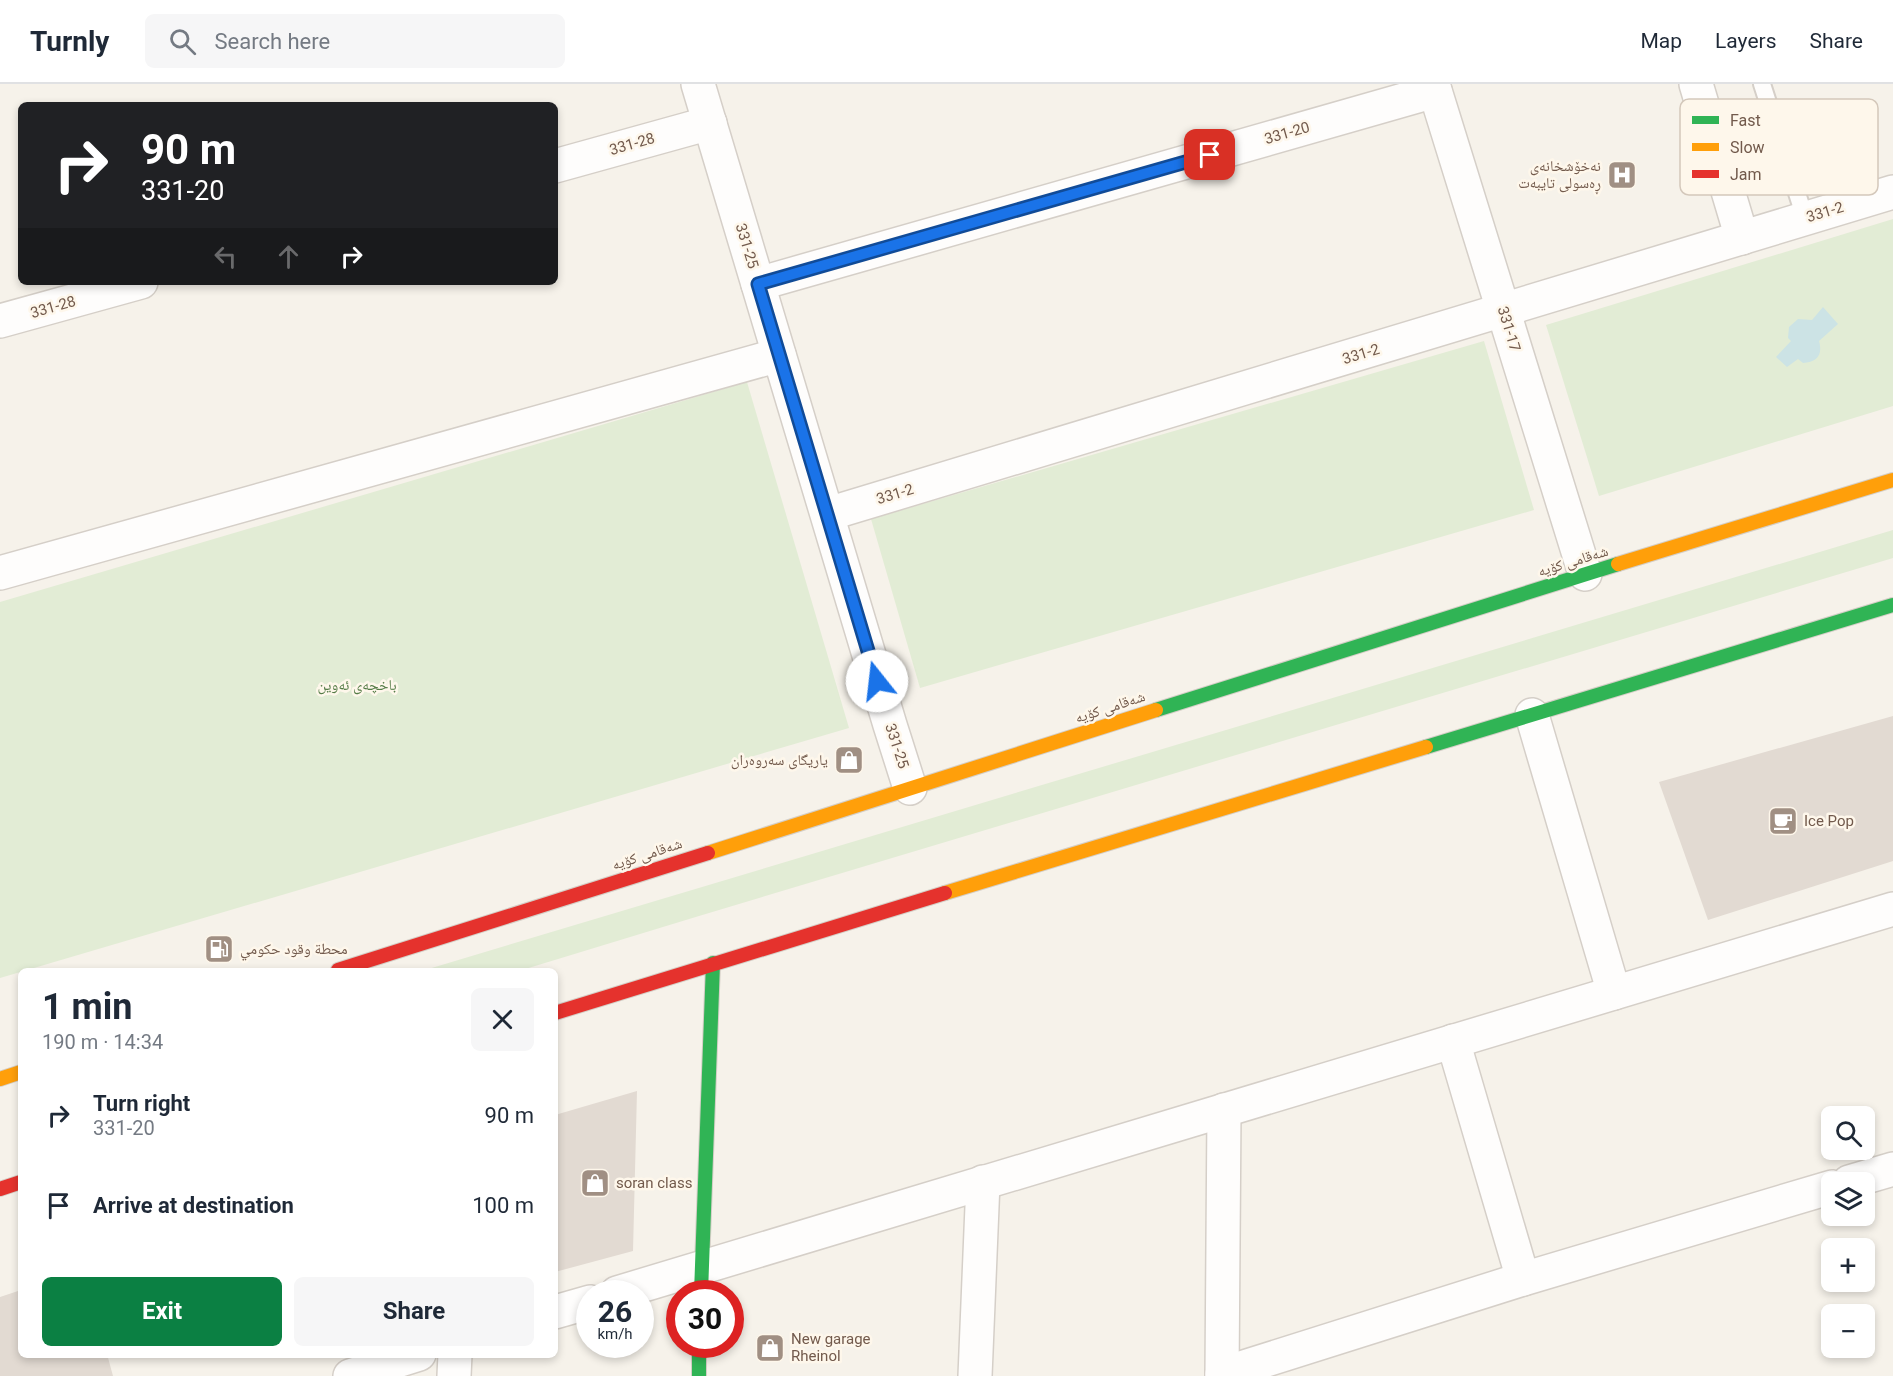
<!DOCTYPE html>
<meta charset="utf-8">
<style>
:root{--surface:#fff;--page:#f6f6f7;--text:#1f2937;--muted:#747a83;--line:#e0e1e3;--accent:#0b8043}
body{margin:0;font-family:Roboto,"Noto Naskh Arabic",sans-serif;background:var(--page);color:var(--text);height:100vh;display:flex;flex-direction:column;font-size:22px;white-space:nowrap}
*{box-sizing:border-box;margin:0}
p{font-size:20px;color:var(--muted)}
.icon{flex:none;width:33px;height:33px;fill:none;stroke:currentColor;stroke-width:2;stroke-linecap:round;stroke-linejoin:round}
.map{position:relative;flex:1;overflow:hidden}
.drawer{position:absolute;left:18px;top:884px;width:540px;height:390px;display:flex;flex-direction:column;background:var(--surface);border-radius:9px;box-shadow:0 3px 9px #0003}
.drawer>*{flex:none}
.guide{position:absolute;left:18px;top:18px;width:540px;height:183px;border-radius:9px;box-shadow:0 3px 9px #0003;background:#202124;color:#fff;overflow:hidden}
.fabs{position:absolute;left:1821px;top:1022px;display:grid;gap:12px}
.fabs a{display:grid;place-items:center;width:54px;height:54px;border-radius:9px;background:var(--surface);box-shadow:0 3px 9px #0003;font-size:30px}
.speed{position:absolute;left:576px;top:1196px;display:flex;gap:12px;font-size:30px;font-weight:700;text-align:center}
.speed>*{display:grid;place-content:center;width:78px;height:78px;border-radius:50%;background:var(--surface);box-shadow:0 3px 9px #0003;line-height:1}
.speed small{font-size:15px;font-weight:400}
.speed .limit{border:9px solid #d22;background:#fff;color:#111}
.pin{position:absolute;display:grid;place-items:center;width:51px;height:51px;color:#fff;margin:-26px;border-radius:12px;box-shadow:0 3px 9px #0006}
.me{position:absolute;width:66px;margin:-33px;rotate:344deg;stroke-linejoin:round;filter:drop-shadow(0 0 4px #0008)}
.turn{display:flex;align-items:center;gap:21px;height:126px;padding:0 24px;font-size:27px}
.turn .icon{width:78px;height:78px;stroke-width:2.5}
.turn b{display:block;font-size:42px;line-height:51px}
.lanes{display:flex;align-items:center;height:57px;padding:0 24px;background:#0003;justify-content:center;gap:30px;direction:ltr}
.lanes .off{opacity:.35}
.round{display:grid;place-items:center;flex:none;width:63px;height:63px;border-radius:9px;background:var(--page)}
.head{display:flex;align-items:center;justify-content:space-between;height:102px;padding:0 24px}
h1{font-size:36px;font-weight:700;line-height:45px}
.cta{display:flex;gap:12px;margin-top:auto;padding:12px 24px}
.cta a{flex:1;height:69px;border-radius:9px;background:var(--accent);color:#fff;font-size:24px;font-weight:700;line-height:69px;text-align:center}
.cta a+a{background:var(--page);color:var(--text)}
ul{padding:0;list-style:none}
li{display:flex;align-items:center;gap:18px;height:90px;padding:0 24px}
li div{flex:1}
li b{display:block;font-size:22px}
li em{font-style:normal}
header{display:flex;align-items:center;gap:36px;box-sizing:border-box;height:84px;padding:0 30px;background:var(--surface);border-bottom:2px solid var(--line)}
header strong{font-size:28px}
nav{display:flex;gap:33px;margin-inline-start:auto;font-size:21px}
.search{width:420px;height:54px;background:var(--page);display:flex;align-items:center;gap:15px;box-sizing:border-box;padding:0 21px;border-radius:9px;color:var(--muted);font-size:22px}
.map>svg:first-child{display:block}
.green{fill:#e2ecd5}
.water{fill:#cce3e5}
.building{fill:#e2dad2}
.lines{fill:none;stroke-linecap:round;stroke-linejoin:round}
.lane-casing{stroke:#d5cfc8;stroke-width:20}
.street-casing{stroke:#d5cfc8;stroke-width:36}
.fast-casing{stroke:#d4cec6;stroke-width:16}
.slow-casing{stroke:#d4cec6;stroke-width:16}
.jam-casing{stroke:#d4cec6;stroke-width:16}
.lane{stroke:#fefdfc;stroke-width:16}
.street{stroke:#fefdfc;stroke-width:33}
.fast{stroke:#30b455;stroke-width:14}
.slow{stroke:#ff9f0a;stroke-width:14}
.jam{stroke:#e5322d;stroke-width:14}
.route-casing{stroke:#114b97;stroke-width:15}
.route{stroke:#1a73e8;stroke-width:10}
.labels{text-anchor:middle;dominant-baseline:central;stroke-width:5;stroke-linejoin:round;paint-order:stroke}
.street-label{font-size:15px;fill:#725a4c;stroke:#fef7eb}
.poi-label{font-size:15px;fill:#725a4c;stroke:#fef7eb;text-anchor:start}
.park-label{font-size:15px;fill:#557c47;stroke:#fef7eb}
.key{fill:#fef7eb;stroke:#d4c8bb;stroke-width:1.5}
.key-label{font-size:16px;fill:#725a4c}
</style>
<header>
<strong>Turnly</strong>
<div class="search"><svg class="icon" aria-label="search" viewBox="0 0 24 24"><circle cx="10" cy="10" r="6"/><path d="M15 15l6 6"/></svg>Search here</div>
<nav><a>Map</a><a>Layers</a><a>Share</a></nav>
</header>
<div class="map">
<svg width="1893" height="1292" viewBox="0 0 1893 1292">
<rect width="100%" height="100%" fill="#f6f2ea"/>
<!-- green -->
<g class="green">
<path d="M 1893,135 L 1893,322 L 1599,412 L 1546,241 Z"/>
<path d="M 1484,257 L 1534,426 L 920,604 L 871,435 Z"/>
<path d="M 747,298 L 849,644 L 0,894 L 0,518 Z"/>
<path d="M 1893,446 L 1893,474 L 699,832 L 522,886 L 425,886 Z"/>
</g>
<!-- water -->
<path class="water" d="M 1823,223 L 1838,240 L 1819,257 C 1823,271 1817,278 1803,279 L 1798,275 L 1787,283 L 1776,273 L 1791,257 L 1788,254 L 1789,243 L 1798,235 L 1812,236 Z"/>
<!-- building -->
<g class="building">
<path d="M 1893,632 L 1893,777 L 1708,836 L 1659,698 Z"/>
<path d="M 637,1007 L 633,1167 L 555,1188 L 555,1031 Z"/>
<path d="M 21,1206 L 21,1270 L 107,1270 L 113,1292 L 0,1292 L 0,1213 Z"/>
</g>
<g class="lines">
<!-- lane casing -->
<g class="lane-casing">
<path id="lane" d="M 1762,0 L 1805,134"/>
</g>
<!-- street casing -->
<g class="street-casing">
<g id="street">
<path d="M 698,0 L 890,641 L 910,704"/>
<path d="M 1433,0 L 1585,490"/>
<path d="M 1696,0 L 1742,154"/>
<path d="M 555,82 L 710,39"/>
<path d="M 758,200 L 1435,7"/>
<path d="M 0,237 L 141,198"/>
<path d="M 828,430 L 1893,108"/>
<path d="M 0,489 L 779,271"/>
<path d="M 1532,631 L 1614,909"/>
<path d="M 1453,957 L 1523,1195"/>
<path d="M 1849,1098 L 1893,1085"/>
<path d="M 617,1209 L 1893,825"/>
<path d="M 555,1228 L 590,1218"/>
<path d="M 1222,1290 L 1523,1195 L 1832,1103"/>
<path d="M 350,1292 L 419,1270"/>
<path d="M 454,1292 L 455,1270"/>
<path d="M 975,1292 L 983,1098"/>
<path d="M 1222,1292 L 1224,1026"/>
</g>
</g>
<!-- fast casing -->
<g class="fast-casing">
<g id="fast">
<path d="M 1156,626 L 1618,480"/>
<path d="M 1426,663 L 1893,521"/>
<path d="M 701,1209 L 713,879"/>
<path d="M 699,1260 L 699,1292"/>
</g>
</g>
<!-- slow casing -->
<g class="slow-casing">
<g id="slow">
<path d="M 1618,480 L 1893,396"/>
<path d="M 708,769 L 1156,626"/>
<path d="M 945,809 L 1426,663"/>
<path d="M 0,995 L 21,988"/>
</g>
</g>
<!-- jam casing -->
<g class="jam-casing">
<g id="jam">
<path d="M 338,886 L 708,769"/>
<path d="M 555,929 L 945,809"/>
<path d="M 0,1105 L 21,1098"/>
</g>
</g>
<!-- lane -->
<use href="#lane" class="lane"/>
<!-- street -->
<use href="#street" class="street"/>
<!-- fast -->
<use href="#fast" class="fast"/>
<!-- slow -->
<use href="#slow" class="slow"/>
<!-- jam -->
<use href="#jam" class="jam"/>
</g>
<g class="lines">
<!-- route casing -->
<g class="route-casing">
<path id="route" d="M 877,597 L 758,200 L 1210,71"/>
</g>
<!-- route -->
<use href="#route" class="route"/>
</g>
<!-- icons -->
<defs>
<g id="hospital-square" transform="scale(1.5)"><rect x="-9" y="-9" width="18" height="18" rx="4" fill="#a08f83" stroke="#fef7eb"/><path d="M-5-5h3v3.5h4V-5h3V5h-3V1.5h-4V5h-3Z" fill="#fff"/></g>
<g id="shop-square" transform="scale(1.5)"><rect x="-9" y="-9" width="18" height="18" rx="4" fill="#a08f83" stroke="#fef7eb"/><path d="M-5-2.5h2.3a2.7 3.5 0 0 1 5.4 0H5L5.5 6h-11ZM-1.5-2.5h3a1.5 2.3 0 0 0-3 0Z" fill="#fff"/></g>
<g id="cafe-square" transform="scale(1.5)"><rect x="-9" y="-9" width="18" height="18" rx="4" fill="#a08f83" stroke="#fef7eb"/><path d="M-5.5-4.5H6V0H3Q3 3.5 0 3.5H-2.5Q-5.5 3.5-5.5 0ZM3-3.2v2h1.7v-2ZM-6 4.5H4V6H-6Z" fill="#fff"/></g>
<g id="fuel-square" transform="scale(1.5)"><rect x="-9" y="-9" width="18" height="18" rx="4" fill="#a08f83" stroke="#fef7eb"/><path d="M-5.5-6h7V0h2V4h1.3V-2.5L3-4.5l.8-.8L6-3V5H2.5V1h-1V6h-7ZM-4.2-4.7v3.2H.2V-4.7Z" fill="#fff"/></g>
</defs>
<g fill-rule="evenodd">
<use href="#hospital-square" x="1622" y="91"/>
<use href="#shop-square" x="849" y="676"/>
<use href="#cafe-square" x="1783" y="737"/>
<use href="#fuel-square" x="219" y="865"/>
<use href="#shop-square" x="595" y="1099"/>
<use href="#shop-square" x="770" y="1264"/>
</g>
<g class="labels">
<!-- street labels -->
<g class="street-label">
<text transform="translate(1287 49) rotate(-16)">331-20</text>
<text transform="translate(632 60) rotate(-16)">331-28</text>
<text transform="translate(1825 128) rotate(-17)">331-2</text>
<text transform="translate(747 162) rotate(73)">331-25</text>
<text transform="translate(53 223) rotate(-16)">331-28</text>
<text transform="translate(1509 245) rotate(73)">331-17</text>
<text transform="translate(1361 270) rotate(-17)">331-2</text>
<text transform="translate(895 410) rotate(-17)">331-2</text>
<text transform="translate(1573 477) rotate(-17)">شەقامی کۆیە</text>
<text transform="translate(1110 623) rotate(-18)">شەقامی کۆیە</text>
<text transform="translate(897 662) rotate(72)">331-25</text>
<text transform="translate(647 770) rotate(-18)">شەقامی کۆیە</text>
</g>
<!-- poi labels -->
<g class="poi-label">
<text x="1601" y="82" text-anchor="end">نەخۆشخانەی<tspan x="1601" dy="17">ڕەسولی تایبەت</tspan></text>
<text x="828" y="676" text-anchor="end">یاریگای سەروەران</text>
<text x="1804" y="737">Ice Pop</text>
<text x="240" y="865">محطة وقود حكومي</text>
<text x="616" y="1099">soran class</text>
<text x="791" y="1255">New garage<tspan x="791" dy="17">Rheinol</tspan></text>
</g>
<!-- park labels -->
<g class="park-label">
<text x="357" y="601">باخچەی ئەوین</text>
</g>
</g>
<!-- legend -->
<rect x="1680" y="15" width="198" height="96" rx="9" class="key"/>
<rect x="1692" y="32" width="27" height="8" fill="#30b455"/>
<rect x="1692" y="59" width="27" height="8" fill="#ff9f0a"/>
<rect x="1692" y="86" width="27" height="8" fill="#e5322d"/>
<g class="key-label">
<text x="1730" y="42">Fast</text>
<text x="1730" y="69">Slow</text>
<text x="1730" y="96">Jam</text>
</g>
</svg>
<div class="fabs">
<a><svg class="icon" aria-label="search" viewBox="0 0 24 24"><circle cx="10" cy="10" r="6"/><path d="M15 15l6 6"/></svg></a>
<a><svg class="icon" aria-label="layers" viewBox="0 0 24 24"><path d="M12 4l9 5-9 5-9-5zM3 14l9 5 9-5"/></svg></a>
<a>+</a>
<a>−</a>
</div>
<div class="speed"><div>26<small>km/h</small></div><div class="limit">30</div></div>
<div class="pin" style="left:1210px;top:71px;background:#d93025"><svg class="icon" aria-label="arrive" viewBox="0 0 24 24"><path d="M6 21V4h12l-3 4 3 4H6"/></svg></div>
<svg class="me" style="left:877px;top:597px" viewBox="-20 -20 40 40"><circle r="19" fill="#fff"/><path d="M0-13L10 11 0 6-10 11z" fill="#1a73e8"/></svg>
<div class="guide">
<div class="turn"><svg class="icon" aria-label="right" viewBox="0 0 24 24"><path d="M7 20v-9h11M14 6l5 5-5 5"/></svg><div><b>90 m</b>331-20</div></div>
<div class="lanes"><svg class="icon off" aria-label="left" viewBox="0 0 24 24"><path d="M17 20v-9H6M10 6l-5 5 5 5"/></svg><svg class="icon off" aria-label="ahead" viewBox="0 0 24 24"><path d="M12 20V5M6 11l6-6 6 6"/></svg><svg class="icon" aria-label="right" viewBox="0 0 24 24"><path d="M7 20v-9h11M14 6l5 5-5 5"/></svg></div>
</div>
<section class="drawer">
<div class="head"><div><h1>1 min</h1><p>190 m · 14:34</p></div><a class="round"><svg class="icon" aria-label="close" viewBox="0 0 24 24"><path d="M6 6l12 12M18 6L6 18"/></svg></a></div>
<ul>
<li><svg class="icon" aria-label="right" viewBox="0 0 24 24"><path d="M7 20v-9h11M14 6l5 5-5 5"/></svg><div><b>Turn right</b><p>331-20</p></div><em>90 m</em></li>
<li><svg class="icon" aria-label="arrive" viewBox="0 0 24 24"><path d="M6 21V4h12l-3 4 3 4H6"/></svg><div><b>Arrive at destination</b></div><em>100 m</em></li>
</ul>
<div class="cta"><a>Exit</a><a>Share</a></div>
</section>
</div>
